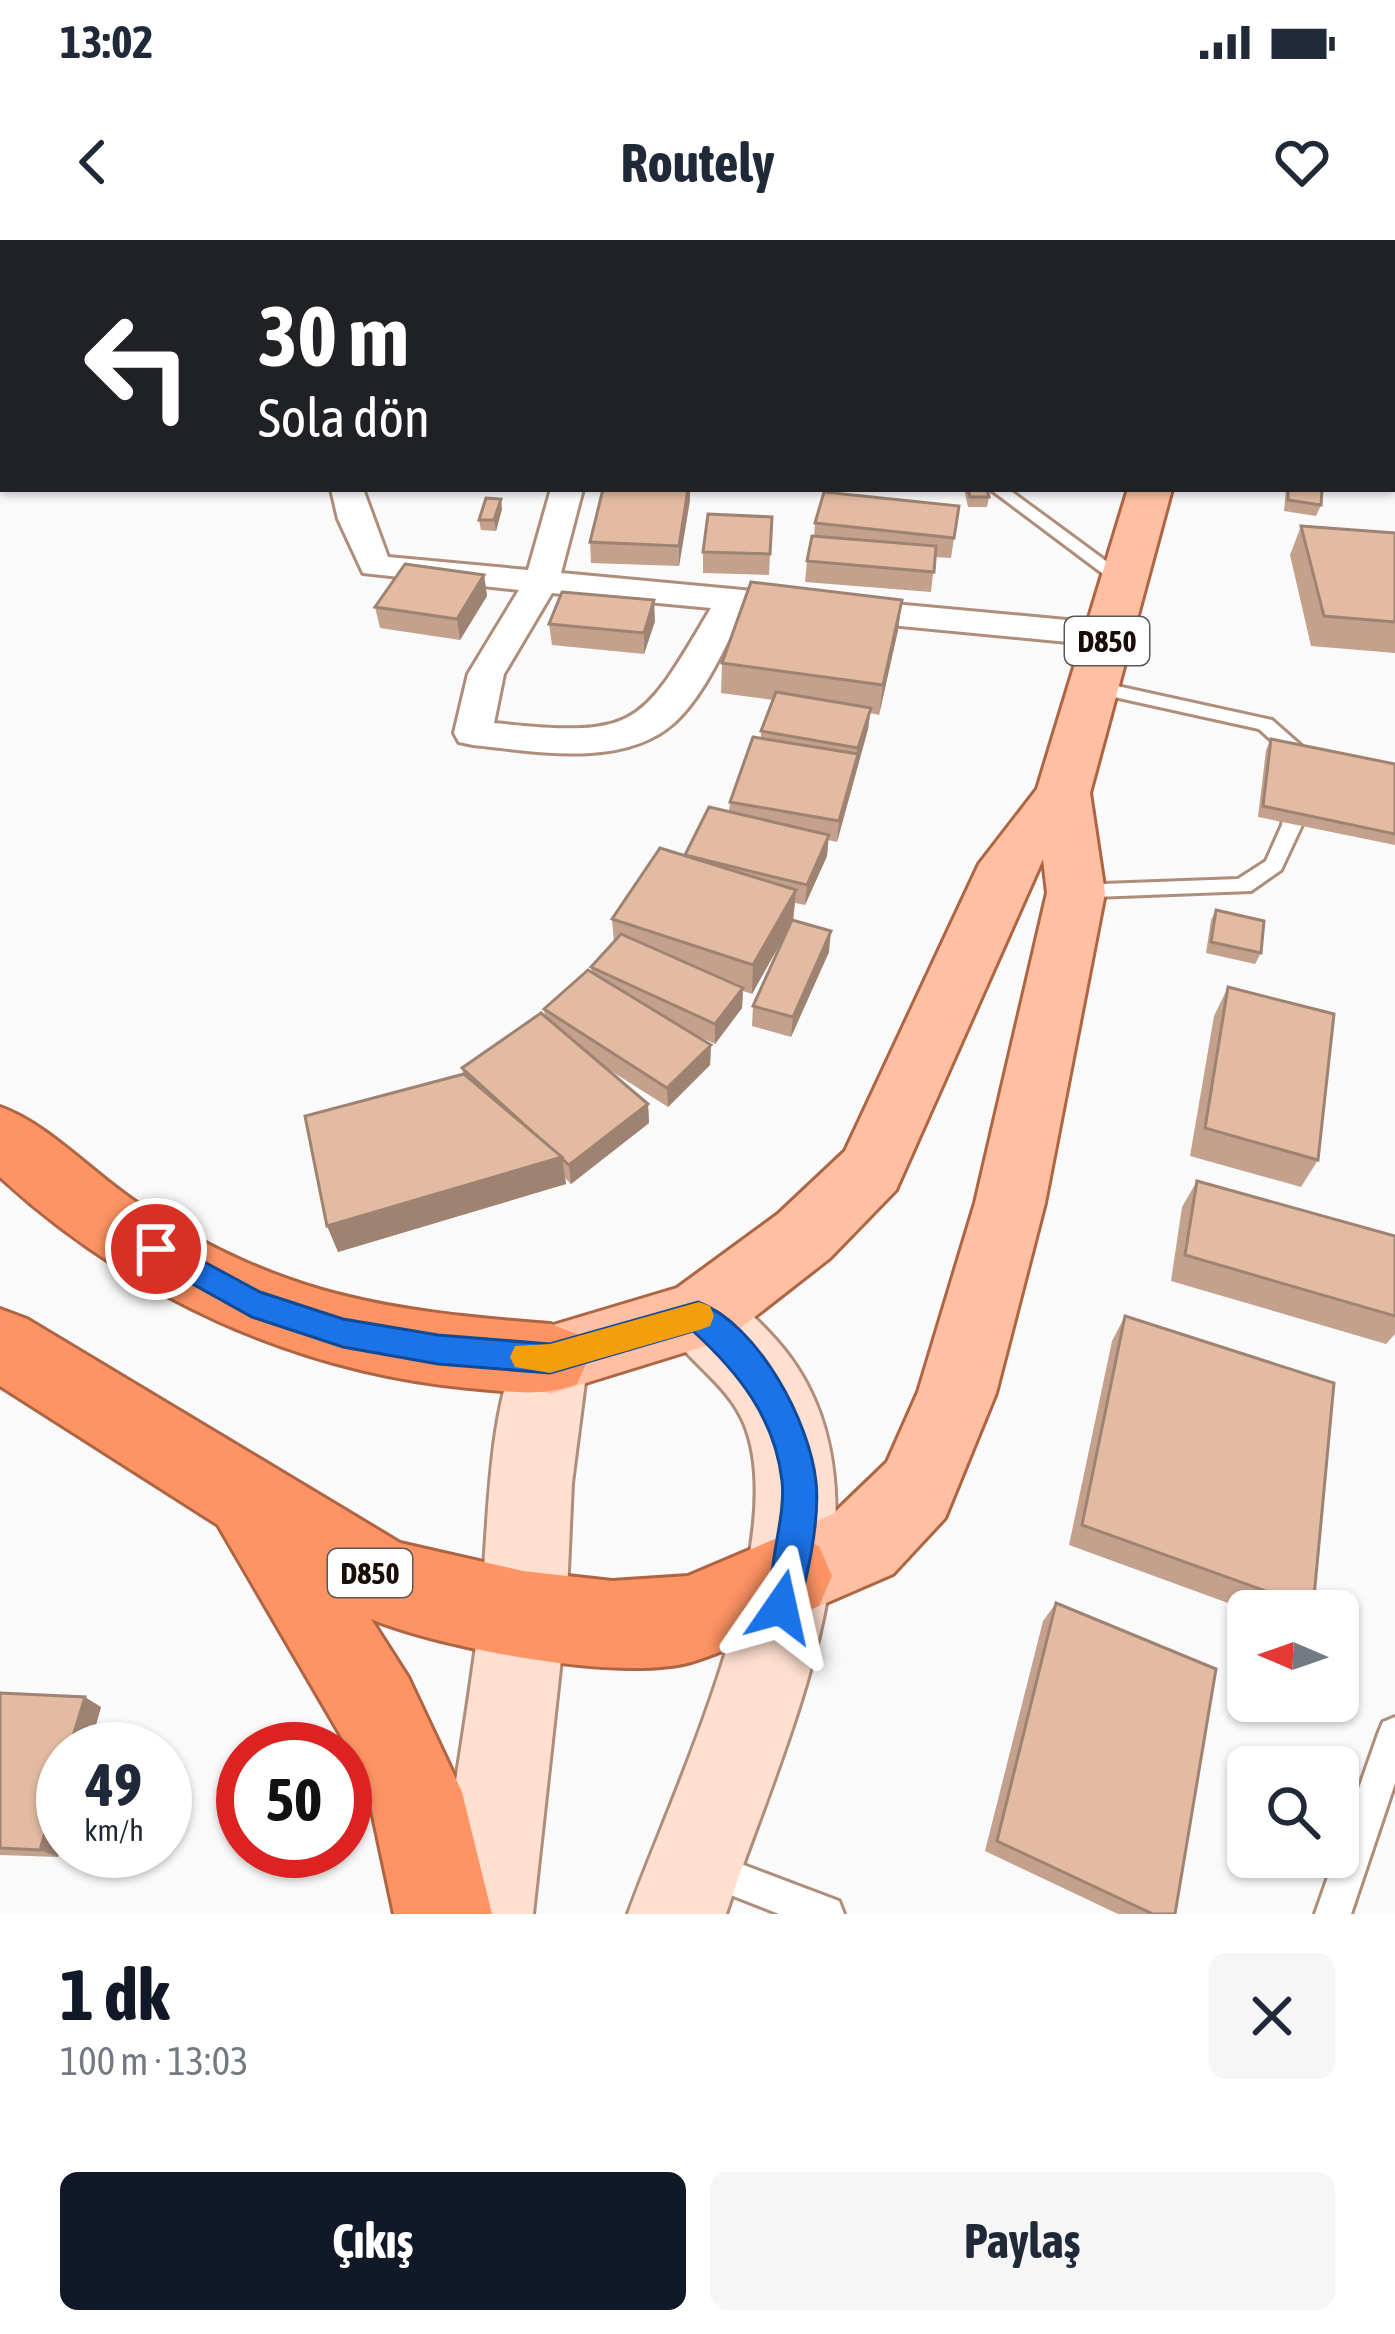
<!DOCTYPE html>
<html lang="tr">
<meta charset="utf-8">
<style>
:root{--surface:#fff;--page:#f6f6f7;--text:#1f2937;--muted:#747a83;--accent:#111827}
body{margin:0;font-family:"Asap Condensed",sans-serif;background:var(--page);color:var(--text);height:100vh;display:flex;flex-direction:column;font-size:45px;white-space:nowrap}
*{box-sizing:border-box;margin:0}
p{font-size:39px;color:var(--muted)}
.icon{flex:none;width:66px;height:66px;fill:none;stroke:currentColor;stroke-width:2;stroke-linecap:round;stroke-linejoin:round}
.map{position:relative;height:1674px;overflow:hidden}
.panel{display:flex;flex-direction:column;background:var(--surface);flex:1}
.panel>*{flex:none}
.hud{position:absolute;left:0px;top:0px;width:1395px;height:252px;box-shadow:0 3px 9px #0004;background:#202124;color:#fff;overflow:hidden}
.needle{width:78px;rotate:272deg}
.buttons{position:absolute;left:1227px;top:1350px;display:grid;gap:24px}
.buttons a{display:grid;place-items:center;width:132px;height:132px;border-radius:18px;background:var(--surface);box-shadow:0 3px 9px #0004;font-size:60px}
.speed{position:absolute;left:36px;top:1482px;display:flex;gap:24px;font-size:60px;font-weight:700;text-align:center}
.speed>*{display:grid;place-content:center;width:156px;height:156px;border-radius:50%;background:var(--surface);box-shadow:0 3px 9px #0004;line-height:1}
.speed small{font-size:30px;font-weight:400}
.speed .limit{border:18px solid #d22;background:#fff;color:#111}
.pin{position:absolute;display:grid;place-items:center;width:102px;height:102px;color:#fff;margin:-51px;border:6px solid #fff;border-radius:50%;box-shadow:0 3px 12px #0007}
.me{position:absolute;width:132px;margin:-66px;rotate:11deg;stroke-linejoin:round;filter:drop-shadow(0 0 9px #0008)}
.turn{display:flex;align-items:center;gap:42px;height:252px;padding:0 60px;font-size:54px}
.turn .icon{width:156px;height:156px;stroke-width:2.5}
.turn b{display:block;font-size:84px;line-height:102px}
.round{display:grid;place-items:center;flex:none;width:126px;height:126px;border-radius:18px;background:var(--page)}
.overview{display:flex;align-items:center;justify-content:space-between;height:204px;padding:0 60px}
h1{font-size:72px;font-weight:700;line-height:90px;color:var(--accent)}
.primary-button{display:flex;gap:24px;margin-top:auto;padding:24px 60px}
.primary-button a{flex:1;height:138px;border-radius:18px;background:var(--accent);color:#fff;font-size:48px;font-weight:700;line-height:138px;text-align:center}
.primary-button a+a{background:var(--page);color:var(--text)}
.status{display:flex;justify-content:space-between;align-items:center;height:84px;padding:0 60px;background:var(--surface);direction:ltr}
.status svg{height:33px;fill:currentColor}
header{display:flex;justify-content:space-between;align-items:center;height:156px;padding:0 60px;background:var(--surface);font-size:54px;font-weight:700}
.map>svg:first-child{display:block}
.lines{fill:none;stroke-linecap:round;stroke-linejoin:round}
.lane-casing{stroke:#ae8e7a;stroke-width:6}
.street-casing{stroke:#ae8e7a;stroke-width:6}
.secondary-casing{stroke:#ae8e7a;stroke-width:6}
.primary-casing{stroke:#ae6543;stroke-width:6}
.highway-casing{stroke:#ae6543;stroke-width:6}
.lane{fill:#fff;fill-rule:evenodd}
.street{fill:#fff;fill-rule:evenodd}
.secondary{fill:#ffdfd0;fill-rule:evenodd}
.primary{fill:#febfa2;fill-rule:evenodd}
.highway{fill:#fe9464;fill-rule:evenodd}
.wall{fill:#c3a18c}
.shaded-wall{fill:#9f8372}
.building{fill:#e3bba3;stroke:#9f8372;stroke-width:3}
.route{fill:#1a73e8;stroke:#114b97;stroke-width:3}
.slow{fill:#f59e0b}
.labels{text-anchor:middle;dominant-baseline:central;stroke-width:9;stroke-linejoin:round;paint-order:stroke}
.shield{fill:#fff;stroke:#5e5651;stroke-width:3}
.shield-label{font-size:30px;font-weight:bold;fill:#190d07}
</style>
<div class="status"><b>13:02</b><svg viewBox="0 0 49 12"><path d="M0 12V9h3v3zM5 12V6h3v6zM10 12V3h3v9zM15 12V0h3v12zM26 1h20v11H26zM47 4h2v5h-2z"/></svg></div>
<header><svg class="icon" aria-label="back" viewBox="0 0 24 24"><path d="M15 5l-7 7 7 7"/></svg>Routely<svg class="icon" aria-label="heart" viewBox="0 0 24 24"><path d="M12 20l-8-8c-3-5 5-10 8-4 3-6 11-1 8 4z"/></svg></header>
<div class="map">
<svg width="1395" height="1674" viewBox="0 0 1395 1674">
<rect width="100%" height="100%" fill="#fafafa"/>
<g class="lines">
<!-- lane casing -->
<g class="lane-casing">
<g id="lane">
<path d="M 990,249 L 1008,249 L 1133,341 L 1118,345 Z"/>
<path d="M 1094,441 L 1272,480 L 1306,510 L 1309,514 L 1302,585 L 1281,630 L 1251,651 L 1068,658 L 1065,653 L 1068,648 L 1076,645 L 1238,639 L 1266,621 L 1282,585 L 1289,516 L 1259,489 L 1087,451 L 1087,443 Z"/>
<path d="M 1395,1477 L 1395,1543 L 1351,1674 L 1315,1674 L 1378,1494 L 1383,1482 Z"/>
<path d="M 712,1613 L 839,1661 L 844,1674 L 779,1674 L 700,1643 L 694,1631 L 700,1619 Z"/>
</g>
</g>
<!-- street casing -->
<g class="street-casing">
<g id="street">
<path d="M 1107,0 L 1144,0 L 1146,3 L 1109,3 Z"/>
<path d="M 331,249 L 363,249 L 388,317 L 528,330 L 551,249 L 583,249 L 561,333 L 1109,384 L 1122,387 L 1127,395 L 1122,403 L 1109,406 L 744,371 C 724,407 705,455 674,483 C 622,529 535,511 473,505 L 459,502 L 454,493 L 468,434 L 519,350 L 363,333 L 338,279 ZM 552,353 L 711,368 C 640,488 638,498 494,483 L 504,434 Z"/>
</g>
</g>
<!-- secondary casing -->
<g class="secondary-casing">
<g id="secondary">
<path d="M 698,1042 C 731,1054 754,1075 777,1101 C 912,1253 779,1511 726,1674 L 628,1674 C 670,1557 794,1302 744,1183 C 726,1140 680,1118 660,1076 L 671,1052 Z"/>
<path d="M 550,1084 L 577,1094 L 588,1119 L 572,1243 L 566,1374 L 533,1674 L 435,1674 C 450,1574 468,1474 480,1374 C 490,1283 485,1179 523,1094 Z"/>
</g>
</g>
<!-- primary casing -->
<g class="primary-casing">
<g id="primary">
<path d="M 1243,0 L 1277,0 L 1242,3 Z"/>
<path d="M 1128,249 L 1172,249 L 1090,553 L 1105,653 L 1045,963 L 996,1153 L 945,1278 L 893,1334 L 789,1379 L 759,1366 L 746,1336 L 759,1306 L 833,1274 L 887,1222 L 918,1152 L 975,963 L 1047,653 L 1043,619 L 896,950 L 830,1018 L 725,1100 L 550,1154 L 523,1144 L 512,1119 L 523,1094 L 677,1048 L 778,974 L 845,911 L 979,624 L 1037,549 Z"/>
</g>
</g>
<!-- highway casing -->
<g class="highway-casing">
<g id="highway">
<path d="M 0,867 C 49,884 96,937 142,966 C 285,1057 385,1071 550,1084 L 577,1094 L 588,1119 L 577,1144 C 541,1158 507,1151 469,1148 C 295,1132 128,1055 0,937 Z"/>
<path d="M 0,1069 L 27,1079 L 400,1303 L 523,1331 L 612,1341 L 688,1336 L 789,1293 L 819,1306 L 832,1336 L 819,1366 C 778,1384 735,1409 691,1422 C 619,1442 441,1408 371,1379 L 408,1437 L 462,1552 L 492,1674 L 394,1674 L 369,1557 L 344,1501 L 218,1285 L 0,1146 Z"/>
</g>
</g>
<!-- lane -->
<use href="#lane" class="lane"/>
<!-- street -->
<use href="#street" class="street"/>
<!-- secondary -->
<use href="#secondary" class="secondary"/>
<!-- primary -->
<use href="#primary" class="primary"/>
<!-- highway -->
<use href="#highway" class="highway"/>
</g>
<!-- wall -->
<g class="wall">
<path d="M 606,0 L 748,0 L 748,3 L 605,3 Z"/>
<path d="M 1350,0 L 1395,0 L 1395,80 L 1392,80 L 1392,3 L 1348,3 Z"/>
<path d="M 964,249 L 987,249 L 989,257 L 987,267 L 968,267 Z"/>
<path d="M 1286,249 L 1322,249 L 1321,265 L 1316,276 L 1284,271 Z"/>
<path d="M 690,260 L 679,326 L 591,323 L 590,302 Z"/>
<path d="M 959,266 L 951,318 L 935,317 L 931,352 L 805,342 L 807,321 L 814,296 L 815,283 Z"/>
<path d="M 502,269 L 496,291 L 481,290 L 479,280 Z"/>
<path d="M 772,277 L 769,335 L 703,333 L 703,312 Z"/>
<path d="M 1301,286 L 1395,293 L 1395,413 L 1311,406 L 1290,315 Z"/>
<path d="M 484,335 L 487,356 L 460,400 L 380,388 L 375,367 Z"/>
<path d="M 902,360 L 898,390 L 879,475 L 870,473 L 868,489 L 837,602 L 828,600 L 827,616 L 805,665 L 795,663 L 793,681 L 829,712 L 791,797 L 752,786 L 753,766 L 788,690 L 752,754 L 743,751 L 742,768 L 715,804 L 691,793 L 711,805 L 710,825 L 668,867 L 600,824 L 648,864 L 649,883 L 571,944 L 565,938 L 566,944 L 338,1012 L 463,834 L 462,828 L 545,776 L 544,769 L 592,732 L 591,727 L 614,702 L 612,679 L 685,616 L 729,572 L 730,562 L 761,499 L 761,491 L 773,460 L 721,453 L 722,423 Z"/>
<path d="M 655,381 L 644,414 L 552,405 L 549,384 Z"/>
<path d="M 1271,499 L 1395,524 L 1395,605 L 1258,577 L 1266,510 Z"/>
<path d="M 1216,670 L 1261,713 L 1255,724 L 1206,713 L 1211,680 Z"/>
<path d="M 1228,747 L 1318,920 L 1301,947 L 1190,916 L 1214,776 Z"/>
<path d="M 1197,941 L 1395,996 L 1395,1094 L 1386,1104 L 1171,1041 L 1182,967 Z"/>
<path d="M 1125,1076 L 1313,1368 L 1310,1371 L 1250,1371 L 1069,1305 L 1112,1101 Z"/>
<path d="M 1056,1363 L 1175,1674 L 1118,1674 L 985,1611 L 1043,1381 Z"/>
<path d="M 0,1453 L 101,1467 L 89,1509 L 63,1509 L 63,1598 L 58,1617 L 0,1615 Z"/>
</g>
<!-- shaded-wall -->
<g class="shaded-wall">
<path d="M 688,249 L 690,249 L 690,260 L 679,326 L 679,306 Z"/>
<path d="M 501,259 L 502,269 L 496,291 L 494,280 Z"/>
<path d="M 484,335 L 487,356 L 460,400 L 457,379 Z"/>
<path d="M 654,360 L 655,381 L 644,414 L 644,393 Z"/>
<path d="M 902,360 L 898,390 L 879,475 L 883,445 Z"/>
<path d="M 871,468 L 868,489 L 837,602 L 839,581 L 858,508 Z"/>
<path d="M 829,595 L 827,616 L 805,665 L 807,645 Z"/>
<path d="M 796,650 L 793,680 L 752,754 L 753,725 Z"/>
<path d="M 831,691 L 829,712 L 791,797 L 793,777 Z"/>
<path d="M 743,748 L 742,768 L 715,804 L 715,784 Z"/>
<path d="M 711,805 L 710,825 L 668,867 L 667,848 Z"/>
<path d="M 648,864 L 649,883 L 571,944 L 569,925 Z"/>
<path d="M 562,917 L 566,944 L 338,1012 L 327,986 Z"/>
<path d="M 85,1457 L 101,1467 L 89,1509 L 69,1509 Z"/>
<path d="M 63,1531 L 63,1598 L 58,1617 L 40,1610 Z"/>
</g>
<!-- building -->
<g class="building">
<path d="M 606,0 L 701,0 L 700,3 L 605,3 Z"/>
<rect x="851" y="0" width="114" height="3"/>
<path d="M 1392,10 L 1395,10 L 1395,53 L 1392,52 Z"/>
<path d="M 603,249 L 688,249 L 679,306 L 590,302 Z"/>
<path d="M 968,249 L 987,249 L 989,257 L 970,257 Z"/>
<path d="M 1288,249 L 1322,249 L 1321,265 L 1288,260 Z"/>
<path d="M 824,252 L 959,266 L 954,298 L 815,283 Z"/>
<path d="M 486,258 L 501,259 L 494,280 L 479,280 Z"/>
<path d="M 708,274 L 772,277 L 770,314 L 703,312 Z"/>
<path d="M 1301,286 L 1395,293 L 1395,382 L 1324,376 Z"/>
<path d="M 812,296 L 936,306 L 934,332 L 807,321 Z"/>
<path d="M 405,324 L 484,335 L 457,379 L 375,367 Z"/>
<path d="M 751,342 L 902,360 L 883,445 L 722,423 Z"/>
<path d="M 562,352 L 654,360 L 644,393 L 549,384 Z"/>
<path d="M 776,452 L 871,468 L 858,508 L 761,491 Z"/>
<path d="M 753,497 L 858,514 L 839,581 L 730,562 Z"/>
<path d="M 1271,499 L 1395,524 L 1395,594 L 1263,566 Z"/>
<path d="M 709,567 L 829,595 L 807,645 L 685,615 Z"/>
<path d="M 660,608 L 796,650 L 753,725 L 612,679 Z"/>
<path d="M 1216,670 L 1264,681 L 1261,713 L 1211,702 Z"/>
<path d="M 792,680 L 831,691 L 793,777 L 753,766 Z"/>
<path d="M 621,694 L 743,748 L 715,784 L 591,727 Z"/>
<path d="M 588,730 L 711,805 L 667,848 L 544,769 Z"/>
<path d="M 1228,747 L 1334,774 L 1318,920 L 1205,888 Z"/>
<path d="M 541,773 L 648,864 L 569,925 L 462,828 Z"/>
<path d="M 464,834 L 562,917 L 327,986 L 305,876 Z"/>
<path d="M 1197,941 L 1395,996 L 1395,1076 L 1185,1015 Z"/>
<path d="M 1125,1076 L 1334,1143 L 1313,1368 L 1082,1285 Z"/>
<path d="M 1056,1363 L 1216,1429 L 1175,1674 L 1153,1674 L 997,1601 Z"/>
<path d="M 0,1453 L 85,1457 L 69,1509 L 63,1509 L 63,1531 L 40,1610 L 0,1608 Z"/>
</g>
<!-- route -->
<path class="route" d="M 156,996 L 260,1052 L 343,1079 L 438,1095 L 550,1104 L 698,1062 C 758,1084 810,1182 816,1242 C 820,1279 807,1346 793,1380 L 781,1385 L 768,1380 C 760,1361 770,1345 773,1325 C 776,1299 785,1267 782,1241 C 775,1178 738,1132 693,1091 L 550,1133 L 438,1124 L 343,1107 L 252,1077 L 146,1018 L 141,1009 L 146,1000 Z"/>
<!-- slow -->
<path class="slow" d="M 699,1062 L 710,1066 L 714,1076 L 710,1086 L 699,1090 L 550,1133 L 515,1127 L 510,1117 L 515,1106 L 550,1104 Z"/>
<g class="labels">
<!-- shield labels -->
<g class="shield">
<rect x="1065" y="377" width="84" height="48" rx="9"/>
<rect x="328" y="1309" width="84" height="48" rx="9"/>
</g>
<g class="shield-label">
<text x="1107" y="401">D850</text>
<text x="370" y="1333">D850</text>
</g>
</g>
</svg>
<div class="buttons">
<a><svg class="needle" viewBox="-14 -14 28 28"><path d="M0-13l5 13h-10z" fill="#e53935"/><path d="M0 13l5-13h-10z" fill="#747a83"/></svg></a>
<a><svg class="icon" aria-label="search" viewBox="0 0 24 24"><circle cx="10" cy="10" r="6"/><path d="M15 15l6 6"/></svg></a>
</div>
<div class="speed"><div>49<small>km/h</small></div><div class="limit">50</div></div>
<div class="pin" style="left:156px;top:1009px;background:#d93025"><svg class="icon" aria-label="arrive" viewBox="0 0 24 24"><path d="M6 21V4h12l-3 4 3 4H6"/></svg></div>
<svg class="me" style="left:781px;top:1367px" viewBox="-20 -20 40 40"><path d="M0-17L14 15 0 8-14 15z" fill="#1a73e8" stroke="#fff" stroke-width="4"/></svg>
<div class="hud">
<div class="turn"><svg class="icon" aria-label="left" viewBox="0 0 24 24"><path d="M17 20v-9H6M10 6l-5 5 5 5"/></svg><div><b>30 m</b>Sola dön</div></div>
</div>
</div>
<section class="panel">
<div class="overview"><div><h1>1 dk</h1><p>100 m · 13:03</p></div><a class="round"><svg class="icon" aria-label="close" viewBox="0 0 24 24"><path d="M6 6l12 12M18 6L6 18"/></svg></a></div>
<div class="primary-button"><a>Çıkış</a><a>Paylaş</a></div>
</section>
